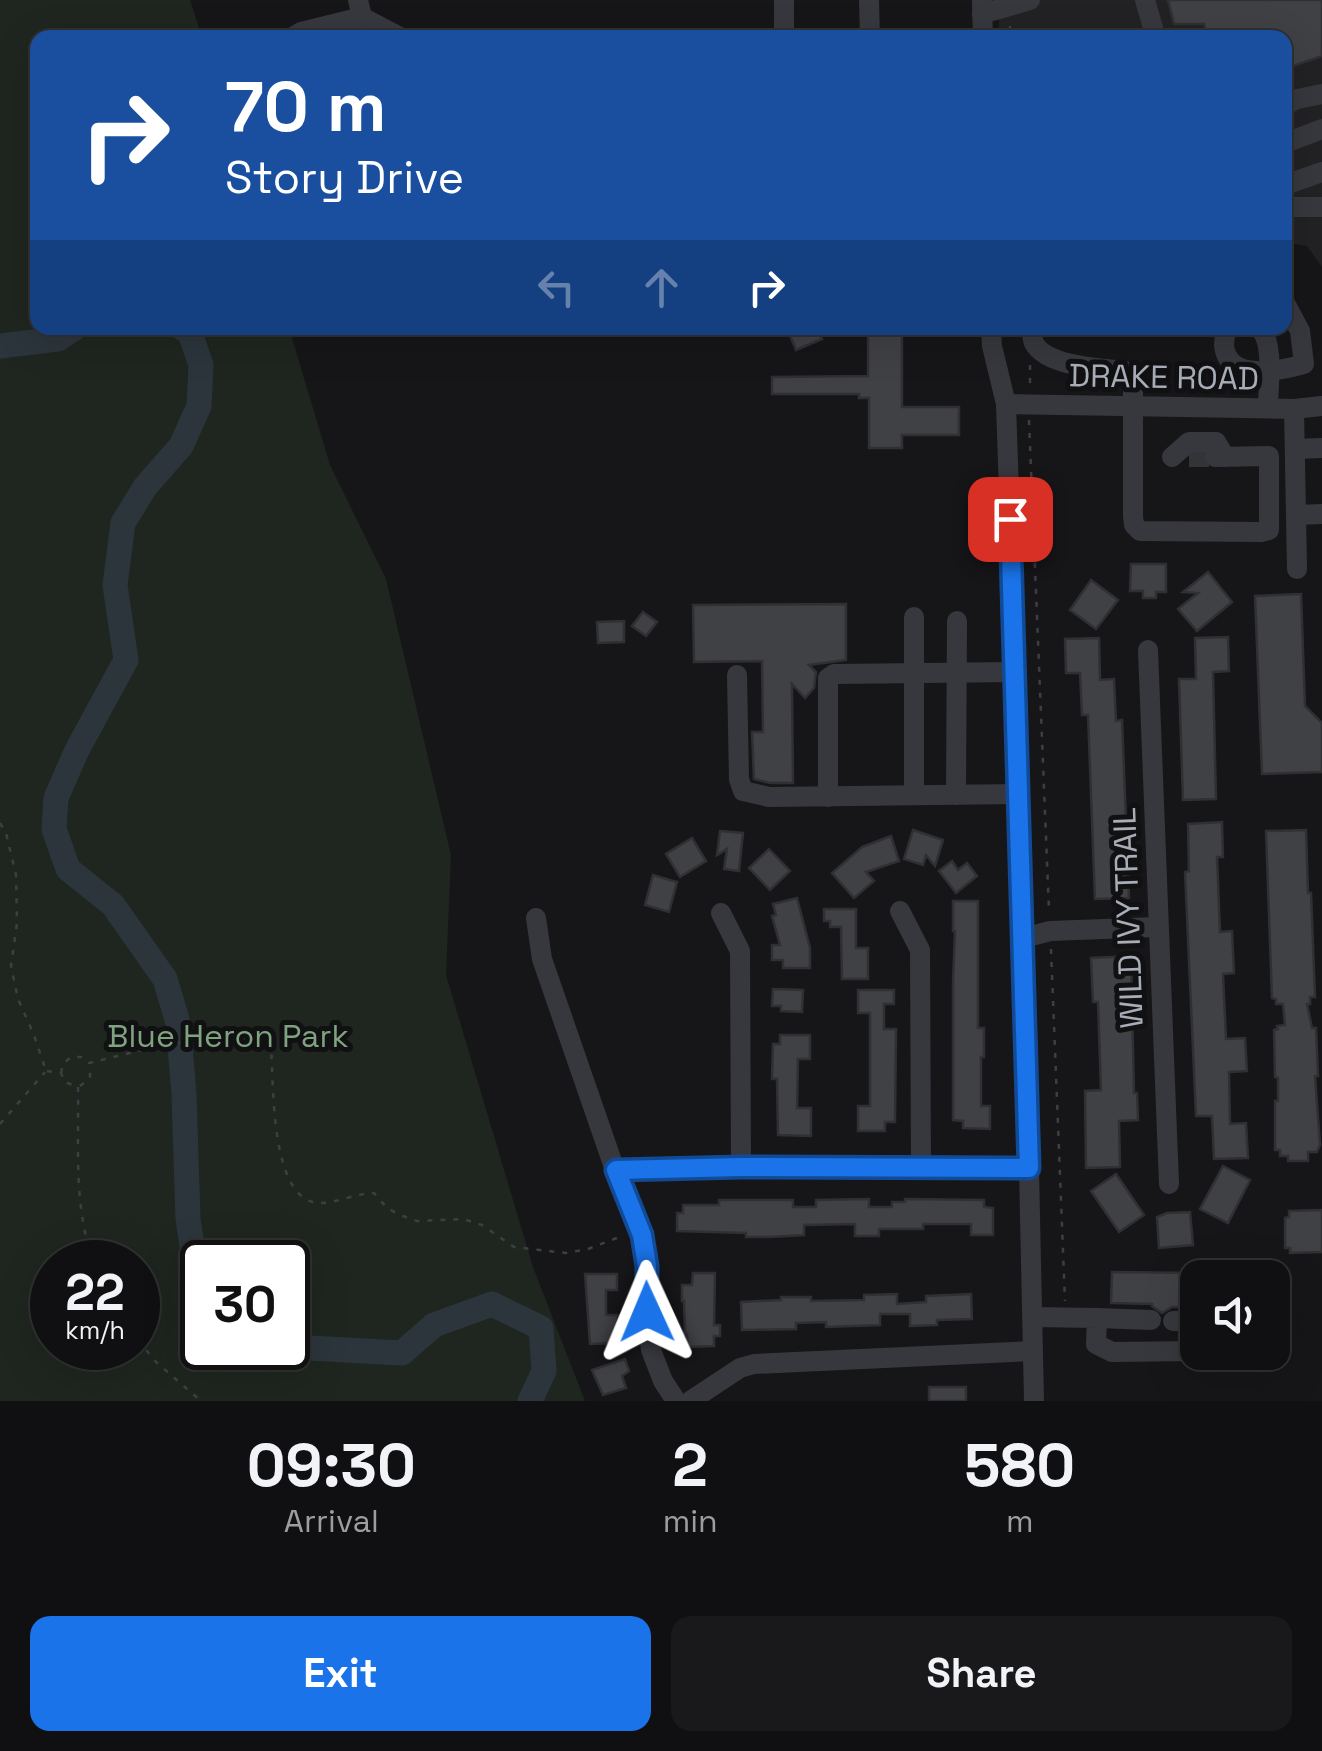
<!DOCTYPE html>
<style>
:root{--surface:#101012;--page:#19191b;--text:#f1f3f6;--muted:#9c9d9f;--line:#303032;--accent:#1a73e8}
body{margin:0;font-family:"Space Grotesk",sans-serif;background:var(--page);color:var(--text);height:100vh;display:flex;flex-direction:column;font-size:38px;white-space:nowrap}
*{box-sizing:border-box;margin:0}
p{font-size:32px;color:var(--muted)}
.icon{flex:none;width:55px;height:55px;fill:none;stroke:currentColor;stroke-width:2;stroke-linecap:round;stroke-linejoin:round}
.map{position:relative;height:1401px;overflow:hidden}
.drawer{display:flex;flex-direction:column;background:var(--surface);flex:1}
.drawer>*{flex:none}
.banner{position:absolute;left:30px;top:30px;width:1262px;height:305px;border-radius:20px;box-shadow:0 10px 40px #0002,0 0 0 2px var(--line);background:#1a4fa0;color:#fff;overflow:hidden}
.tools{position:absolute;left:1180px;top:1260px;display:grid;gap:20px}
.tools a{display:grid;place-items:center;width:110px;height:110px;border-radius:20px;background:var(--surface);box-shadow:0 10px 40px #0002,0 0 0 2px var(--line);font-size:50px}
.speed{position:absolute;left:30px;top:1240px;display:flex;gap:20px;font-size:50px;font-weight:700;text-align:center}
.speed>*{display:grid;place-content:center;width:130px;height:130px;border-radius:50%;background:var(--surface);box-shadow:0 10px 40px #0002,0 0 0 2px var(--line);line-height:1}
.speed small{font-size:25px;font-weight:400}
.speed .limit{border:5px solid #111;border-radius:15px;background:#fff;color:#111}
.pin{position:absolute;display:grid;place-items:center;width:85px;height:85px;color:#fff;margin:-42px;border-radius:20px;box-shadow:0 5px 15px #0006}
.me{position:absolute;width:110px;margin:-55px;rotate:359deg;stroke-linejoin:round;filter:drop-shadow(0 0 8px #0008)}
.turn{display:flex;align-items:center;gap:35px;height:210px;padding:0 30px;font-size:45px}
.turn .icon{width:130px;height:130px;stroke-width:2.5}
.turn b{display:block;font-size:70px;line-height:85px}
.lanes{display:flex;align-items:center;height:95px;padding:0 30px;background:#0003;justify-content:center;gap:50px;direction:ltr}
.lanes .off{opacity:.35}
.eta{display:flex;justify-content:space-evenly;align-items:center;height:170px;text-align:center}
.eta b{font-size:60px;font-weight:700;line-height:70px}
.button{display:flex;gap:20px;margin-top:auto;padding:20px 30px}
.button a{flex:1;height:115px;border-radius:20px;background:var(--accent);color:#fff;font-size:40px;font-weight:700;line-height:115px;text-align:center}
.button a+a{background:var(--page);color:var(--text)}
.map>svg:first-child{display:block}
.built{fill:#222225}
.green{fill:#1e261f;fill-rule:evenodd}
.lines{fill:none;stroke-linecap:round;stroke-linejoin:round}
.river{stroke:#2c353c;stroke-width:25}
.building{fill:#404145;stroke:#303034;stroke-width:2.5}
.minor-tunnel{stroke:#333438;stroke-width:20;stroke-dasharray:20 10;stroke-linecap:butt}
.path{stroke:#3d3f44;stroke-width:2.5;stroke-dasharray:5 8;stroke-linecap:butt}
.minor{stroke:#37383d;stroke-width:20}
.route-casing{stroke:#114b97;stroke-width:25}
.route{stroke:#1a73e8;stroke-width:18}
.labels{text-anchor:middle;dominant-baseline:central;stroke-width:10;stroke-linejoin:round;paint-order:stroke}
.street-label{font-size:32px;fill:#a8adb8;stroke:#111113}
.park-label{font-size:32px;fill:#7fa381;stroke:#111113}
</style>
<div class="map">
<svg width="1322" height="1401" viewBox="0 0 1322 1401">
<rect width="100%" height="100%" fill="#161618"/>
<!-- built -->
<path class="built" d="M 999,0 L 1322,0 L 1322,267 L 1307,246 L 1285,242 L 1285,38 L 999,37 Z"/>
<!-- green -->
<path class="green" d="M 0,0 L 190,0 L 202,37 L 38,38 L 38,328 L 289,328 L 330,465 L 386,579 L 451,855 L 446,975 L 533,1267 L 585,1401 L 0,1401 ZM 52,1262 L 138,1262 L 138,1348 L 52,1348 ZM 202,1262 L 288,1262 L 288,1348 L 202,1348 Z"/>
<g class="lines">
<!-- river -->
<g class="river">
<path d="M 182,328 L 190,333 L 201,365 L 199,406 L 181,446 L 145,487 L 123,523 L 115,585 L 126,660 L 77,750 L 56,798 L 54,829 L 68,869 L 113,905 L 165,979 L 178,1023 L 184,1094 L 188,1219 L 198,1286 L 202,1289"/>
<path d="M 0,346 L 58,339 L 75,328"/>
<path d="M 288,1341 L 309,1348 L 402,1353 L 434,1325 L 492,1304 L 541,1328 L 544,1371 L 530,1401"/>
</g>
</g>
<!-- building -->
<g class="building">
<path d="M 1168,0 L 1322,0 L 1322,56 L 1285,69 L 1285,38 L 1208,38 L 1204,24 L 1174,24 Z"/>
<path d="M 787,328 L 817,328 L 822,339 L 796,350 Z"/>
<path d="M 868,328 L 902,328 L 902,407 L 959,407 L 959,435 L 902,435 L 902,448 L 869,448 L 869,398 L 859,398 L 859,394 L 772,394 L 772,377 L 868,376 Z"/>
<path d="M 1131,564 L 1166,564 L 1166,592 L 1156,592 L 1156,598 L 1143,598 L 1143,591 L 1130,591 Z"/>
<path d="M 1208,572 L 1232,602 L 1197,631 L 1178,609 L 1198,593 L 1183,592 Z"/>
<path d="M 1091,580 L 1118,600 L 1096,629 L 1070,610 Z"/>
<path d="M 1301,594 L 1305,706 L 1322,723 L 1322,772 L 1262,774 L 1255,596 Z"/>
<path d="M 846,604 L 846,660 L 809,665 L 816,672 L 814,688 L 805,698 L 792,684 L 793,783 L 770,783 L 754,779 L 752,732 L 763,732 L 762,661 L 694,662 L 693,605 Z"/>
<path d="M 643,612 L 657,622 L 646,636 L 632,626 Z"/>
<path d="M 624,621 L 624,642 L 598,643 L 597,622 Z"/>
<path d="M 1228,637 L 1229,671 L 1213,672 L 1216,799 L 1183,800 L 1179,679 L 1196,679 L 1195,638 Z"/>
<path d="M 1099,638 L 1100,680 L 1114,679 L 1116,721 L 1122,720 L 1129,898 L 1095,899 L 1088,715 L 1082,715 L 1080,673 L 1066,673 L 1065,639 Z"/>
<path d="M 1222,822 L 1223,857 L 1217,857 L 1220,932 L 1232,931 L 1234,973 L 1223,974 L 1226,1039 L 1245,1038 L 1247,1071 L 1229,1072 L 1230,1124 L 1246,1123 L 1248,1158 L 1214,1159 L 1212,1116 L 1196,1116 L 1185,872 L 1189,871 L 1188,824 Z"/>
<path d="M 913,830 L 943,840 L 935,866 L 926,855 L 923,865 L 904,859 Z"/>
<path d="M 1306,830 L 1308,893 L 1311,893 L 1315,997 L 1310,997 L 1310,1004 L 1307,1004 L 1312,1028 L 1316,1028 L 1318,1076 L 1315,1076 L 1320,1145 L 1317,1152 L 1308,1152 L 1308,1161 L 1288,1161 L 1288,1156 L 1280,1156 L 1280,1150 L 1275,1150 L 1275,1101 L 1278,1101 L 1278,1078 L 1275,1077 L 1274,1030 L 1278,1029 L 1277,1026 L 1285,1025 L 1283,1004 L 1276,1004 L 1276,999 L 1272,998 L 1266,831 Z"/>
<path d="M 720,831 L 743,833 L 739,871 L 724,869 L 727,849 L 717,855 Z"/>
<path d="M 891,836 L 899,861 L 866,872 L 874,881 L 854,898 L 832,873 L 862,847 Z"/>
<path d="M 692,838 L 706,861 L 680,877 L 666,854 Z"/>
<path d="M 769,849 L 790,871 L 770,890 L 749,868 Z"/>
<path d="M 952,861 L 958,870 L 967,863 L 977,876 L 956,893 L 939,871 Z"/>
<path d="M 653,875 L 677,882 L 669,912 L 645,905 Z"/>
<path d="M 797,898 L 810,948 L 810,968 L 783,968 L 783,960 L 772,960 L 772,945 L 780,945 L 772,916 L 776,915 L 773,904 Z"/>
<path d="M 953,901 L 978,901 L 978,1028 L 984,1028 L 984,1057 L 981,1057 L 981,1106 L 990,1106 L 990,1129 L 963,1128 L 963,1121 L 953,1120 L 953,984 L 955,931 L 953,931 Z"/>
<path d="M 824,909 L 856,909 L 856,948 L 868,948 L 868,979 L 842,979 L 841,927 L 830,927 L 830,921 L 824,921 Z"/>
<path d="M 1131,956 L 1134,1093 L 1137,1093 L 1138,1120 L 1119,1121 L 1120,1167 L 1086,1168 L 1085,1091 L 1101,1090 L 1098,1002 L 1093,1002 L 1091,958 Z"/>
<path d="M 773,989 L 803,990 L 802,1012 L 781,1011 L 781,1006 L 772,1006 Z"/>
<path d="M 858,990 L 894,990 L 894,1004 L 884,1004 L 884,1029 L 896,1029 L 895,1122 L 885,1122 L 885,1131 L 858,1131 L 858,1106 L 870,1106 L 870,1013 L 858,1013 Z"/>
<path d="M 780,1035 L 810,1035 L 810,1059 L 798,1059 L 797,1108 L 811,1108 L 811,1136 L 778,1135 L 777,1079 L 772,1079 L 773,1044 L 780,1044 Z"/>
<path d="M 1223,1166 L 1250,1180 L 1228,1223 L 1200,1209 Z"/>
<path d="M 1116,1174 L 1144,1215 L 1119,1232 L 1091,1191 Z"/>
<path d="M 869,1199 L 869,1207 L 892,1207 L 892,1202 L 905,1202 L 905,1199 L 984,1200 L 984,1207 L 993,1208 L 993,1235 L 971,1235 L 971,1224 L 923,1224 L 923,1229 L 879,1229 L 879,1236 L 855,1236 L 855,1224 L 804,1225 L 804,1235 L 769,1237 L 746,1237 L 746,1233 L 677,1231 L 677,1213 L 683,1213 L 683,1205 L 719,1205 L 719,1200 L 793,1200 L 793,1207 L 816,1207 L 816,1200 Z"/>
<path d="M 1322,1210 L 1322,1252 L 1290,1253 L 1290,1248 L 1285,1248 L 1285,1218 L 1289,1217 L 1289,1211 Z"/>
<path d="M 1190,1212 L 1193,1245 L 1159,1248 L 1157,1217 L 1167,1213 Z"/>
<path d="M 1112,1272 L 1198,1273 L 1198,1307 L 1172,1307 L 1162,1313 L 1152,1306 L 1152,1304 L 1111,1303 Z"/>
<path d="M 693,1273 L 715,1273 L 714,1325 L 720,1325 L 720,1336 L 714,1336 L 714,1346 L 688,1347 L 687,1334 L 685,1334 L 684,1301 L 682,1301 L 682,1285 L 692,1285 Z"/>
<path d="M 585,1274 L 617,1274 L 617,1290 L 606,1290 L 606,1315 L 618,1315 L 617,1343 L 590,1344 Z"/>
<path d="M 897,1294 L 897,1304 L 926,1302 L 926,1296 L 971,1294 L 972,1319 L 937,1320 L 937,1325 L 910,1326 L 910,1314 L 880,1314 L 880,1325 L 826,1327 L 826,1322 L 796,1323 L 796,1329 L 742,1330 L 741,1302 L 781,1300 L 781,1297 L 811,1297 L 811,1301 L 864,1300 L 864,1295 Z"/>
<path d="M 625,1359 L 629,1371 L 622,1376 L 626,1388 L 603,1395 L 592,1370 Z"/>
<rect x="929" y="1387" width="37" height="14"/>
</g>
<g class="lines">
<!-- minor-tunnel -->
<path class="minor-tunnel" d="M 1189,457 L 1215,457"/>
<!-- path -->
<g class="path">
<path d="M 1010,26 L 1010,38"/>
<path d="M 1030,365 L 1030,387"/>
<path d="M 1029,420 L 1049,911"/>
<path d="M 0,823 L 6,833 L 16,875 L 17,923 L 11,966 L 18,999 L 34,1035 L 46,1071"/>
<path d="M 1051,949 L 1065,1301"/>
<path d="M 47,1071 L 61,1073 L 65,1082 L 77,1087"/>
<path d="M 61,1073 L 63,1064 L 71,1057 L 81,1057 L 89,1063 L 163,1045 L 239,1036 L 259,1045 L 271,1047 C 274,1082 269,1202 320,1203 C 338,1203 356,1193 374,1193 L 387,1208 L 400,1215 L 417,1221 L 463,1219 L 482,1225 L 514,1247 L 566,1253 L 588,1249 L 622,1236"/>
<path d="M 80,1086 L 90,1078 L 90,1065"/>
<path d="M 78,1087 C 79,1144 73,1209 94,1262"/>
<path d="M 0,1124 L 45,1072"/>
<path d="M 138,1340 L 156,1362 L 201,1401"/>
</g>
<!-- minor -->
<g class="minor">
<path d="M 358,0 L 362,17 L 402,38"/>
<path d="M 784,0 L 784,38"/>
<path d="M 869,0 L 870,38"/>
<path d="M 1145,0 L 1156,38"/>
<path d="M 982,2 L 983,38"/>
<path d="M 982,14 L 1030,0"/>
<path d="M 291,38 L 301,32 L 362,17"/>
<path d="M 1285,105 L 1297,99 L 1322,94"/>
<path d="M 1285,143 L 1322,129"/>
<path d="M 1285,185 L 1322,172"/>
<path d="M 1285,207 L 1322,207"/>
<path d="M 991,328 L 992,346 L 1006,404 L 1024,938 L 1034,1401"/>
<path d="M 1031,328 C 1031,330 1033,341 1034,343 C 1047,367 1101,368 1125,371 L 1133,381 L 1133,516 L 1134,525 L 1140,531 L 1261,532 L 1269,530 L 1269,456 L 1215,457"/>
<path d="M 1226,328 C 1226,333 1224,339 1224,345 C 1227,382 1280,371 1304,364 L 1300,331 L 1285,303"/>
<path d="M 1259,328 C 1275,342 1268,386 1268,408"/>
<path d="M 1006,404 L 1294,409 L 1322,406"/>
<path d="M 1294,409 L 1297,569"/>
<path d="M 1295,449 L 1322,448"/>
<path d="M 1172,457 L 1189,442 L 1216,442 L 1225,457"/>
<path d="M 1296,515 L 1322,514"/>
<path d="M 914,617 L 914,795"/>
<path d="M 1148,650 L 1169,1184"/>
<path d="M 737,675 L 739,779 L 743,791 L 769,797 L 1019,794"/>
<path d="M 956,795 L 957,621"/>
<path d="M 828,797 L 828,678 L 834,674 L 1015,672"/>
<path d="M 900,911 L 920,950 L 921,1169"/>
<path d="M 721,913 L 740,951 L 741,1167"/>
<path d="M 536,918 L 542,959 L 615,1170 L 642,1235 L 647,1265 L 647,1312 L 651,1350 L 663,1381 L 676,1401"/>
<path d="M 1024,938 L 1050,931 L 1157,927"/>
<path d="M 615,1170 L 741,1167 L 1029,1168"/>
<path d="M 1033,1317 L 1097,1318 L 1096,1344 L 1112,1352 L 1198,1351"/>
<path d="M 1097,1318 L 1151,1320"/>
<path d="M 1173,1321 L 1198,1321"/>
<path d="M 690,1401 L 740,1368 L 754,1364 L 1032,1351"/>
</g>
</g>
<g class="lines">
<!-- route casing -->
<g class="route-casing">
<path id="route" d="M 647,1312 L 647,1266 L 642,1235 L 616,1170 L 741,1167 L 1029,1168 L 1010,519"/>
</g>
<!-- route -->
<use href="#route" class="route"/>
</g>
<g class="labels">
<!-- street labels -->
<g class="street-label">
<text transform="translate(1164 377) rotate(1)">DRAKE ROAD</text>
<text transform="translate(1128 918) rotate(-92)">WILD IVY TRAIL</text>
</g>
<!-- park labels -->
<g class="park-label">
<text x="228" y="1036">Blue Heron Park</text>
</g>
</g>
</svg>
<div class="tools">
<a><svg class="icon" aria-label="sound" viewBox="0 0 24 24"><path d="M4 9h4l5-4v14l-5-4H4zM17 9q2 3 0 6"/></svg></a>
</div>
<div class="speed"><div>22<small>km/h</small></div><div class="limit">30</div></div>
<div class="pin" style="left:1010px;top:519px;background:#d93025"><svg class="icon" aria-label="arrive" viewBox="0 0 24 24"><path d="M6 21V4h12l-3 4 3 4H6"/></svg></div>
<svg class="me" style="left:647px;top:1312px" viewBox="-20 -20 40 40"><path d="M0-17L14 15 0 8-14 15z" fill="#1a73e8" stroke="#fff" stroke-width="4"/></svg>
<div class="banner">
<div class="turn"><svg class="icon" aria-label="right" viewBox="0 0 24 24"><path d="M7 20v-9h11M14 6l5 5-5 5"/></svg><div><b>70 m</b>Story Drive</div></div>
<div class="lanes"><svg class="icon off" aria-label="left" viewBox="0 0 24 24"><path d="M17 20v-9H6M10 6l-5 5 5 5"/></svg><svg class="icon off" aria-label="ahead" viewBox="0 0 24 24"><path d="M12 20V5M6 11l6-6 6 6"/></svg><svg class="icon" aria-label="right" viewBox="0 0 24 24"><path d="M7 20v-9h11M14 6l5 5-5 5"/></svg></div>
</div>
</div>
<section class="drawer">
<div class="eta">
<div><b>09:30</b><p>Arrival</p></div>
<div><b>2</b><p>min</p></div>
<div><b>580</b><p>m</p></div>
</div>
<div class="button"><a>Exit</a><a>Share</a></div>
</section>
